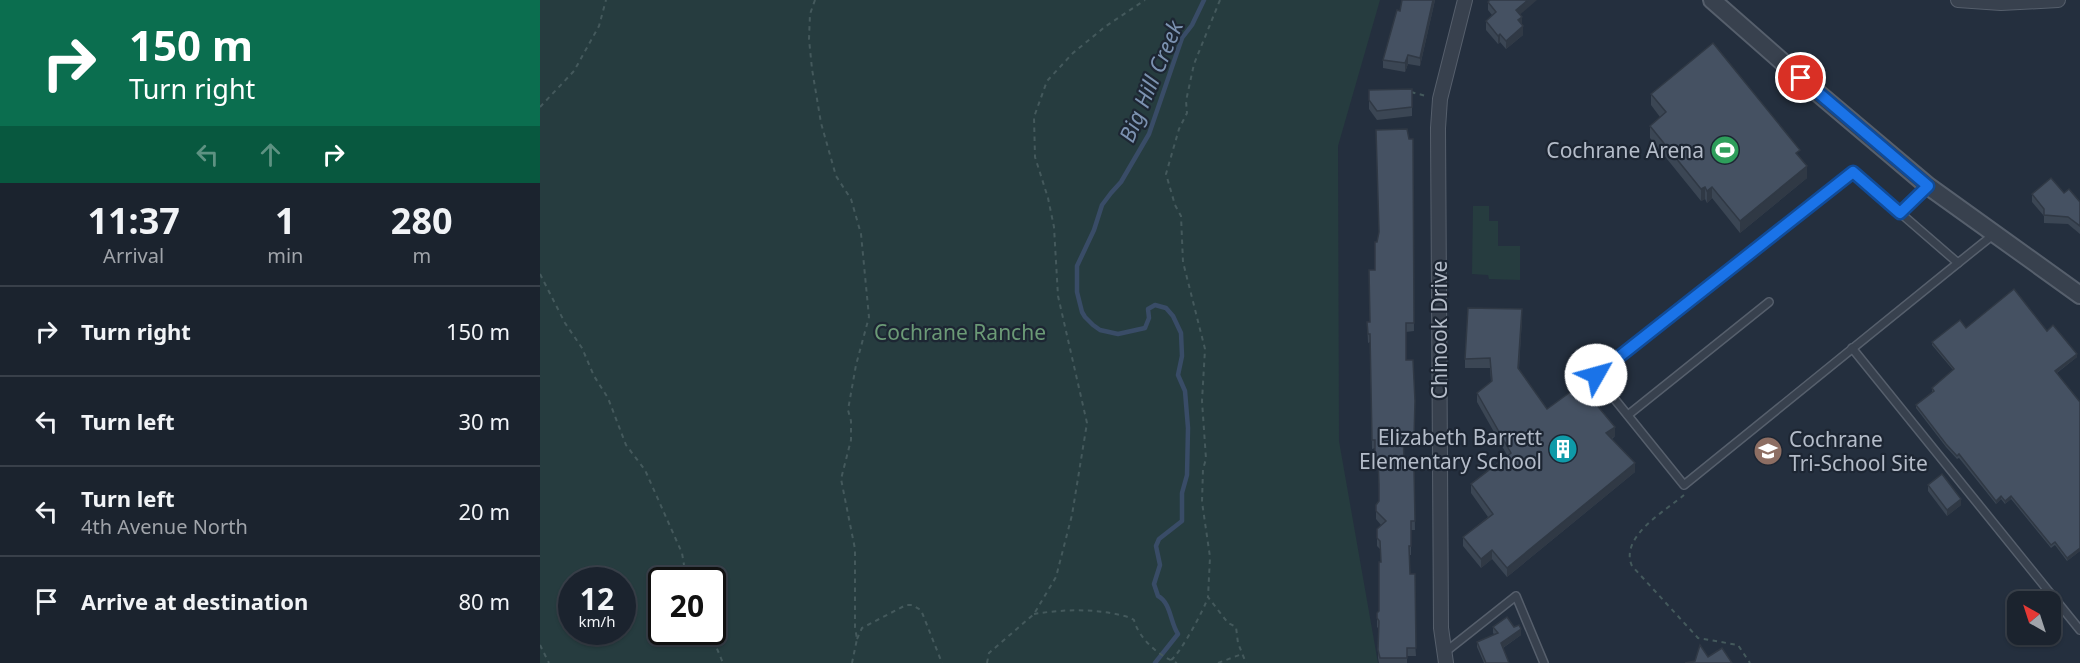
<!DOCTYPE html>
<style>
:root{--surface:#1b232e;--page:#282f3a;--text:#f1f3f6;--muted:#a0a4aa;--line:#39404a}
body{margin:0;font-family:"Noto Sans",sans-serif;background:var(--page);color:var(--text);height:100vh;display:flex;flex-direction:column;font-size:22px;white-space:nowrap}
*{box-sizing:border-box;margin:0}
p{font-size:20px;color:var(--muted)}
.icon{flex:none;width:33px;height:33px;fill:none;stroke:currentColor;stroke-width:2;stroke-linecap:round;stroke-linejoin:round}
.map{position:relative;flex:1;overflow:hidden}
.sheet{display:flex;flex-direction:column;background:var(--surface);width:540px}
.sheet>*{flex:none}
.hud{background:#0b6e4f;color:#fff;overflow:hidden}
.needle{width:39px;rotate:321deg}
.buttons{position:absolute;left:1467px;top:591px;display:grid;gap:12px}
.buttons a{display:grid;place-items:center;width:54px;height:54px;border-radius:12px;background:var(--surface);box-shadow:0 2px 4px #0004,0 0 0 2px var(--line);font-size:30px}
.speed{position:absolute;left:18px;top:567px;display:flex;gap:12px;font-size:30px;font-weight:700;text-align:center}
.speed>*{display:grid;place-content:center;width:78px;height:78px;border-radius:50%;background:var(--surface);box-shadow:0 2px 4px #0004,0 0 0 2px var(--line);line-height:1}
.speed small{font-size:15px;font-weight:400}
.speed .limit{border:3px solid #111;border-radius:9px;background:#fff;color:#111}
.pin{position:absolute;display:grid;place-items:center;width:51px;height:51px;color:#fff;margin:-26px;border:3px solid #fff;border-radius:50%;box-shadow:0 2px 6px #0007}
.me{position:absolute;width:66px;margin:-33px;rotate:52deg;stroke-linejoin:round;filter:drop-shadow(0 0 4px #0008)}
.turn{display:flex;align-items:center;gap:21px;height:126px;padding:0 30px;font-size:27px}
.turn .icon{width:78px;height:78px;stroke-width:2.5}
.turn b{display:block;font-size:42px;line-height:51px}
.lanes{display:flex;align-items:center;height:57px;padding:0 30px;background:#0003;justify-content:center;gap:30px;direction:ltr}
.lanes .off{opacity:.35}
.eta{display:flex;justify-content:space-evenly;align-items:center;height:102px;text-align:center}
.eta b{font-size:36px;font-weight:700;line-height:42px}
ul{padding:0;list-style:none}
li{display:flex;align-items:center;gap:18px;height:90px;padding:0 30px;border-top:2px solid var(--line)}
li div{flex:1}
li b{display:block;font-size:22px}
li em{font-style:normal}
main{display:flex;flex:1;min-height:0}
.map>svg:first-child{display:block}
.green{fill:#263c3f;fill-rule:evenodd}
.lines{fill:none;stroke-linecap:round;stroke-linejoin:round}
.stream{stroke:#394c67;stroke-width:4.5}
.service-casing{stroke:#565f6c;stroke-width:10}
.minor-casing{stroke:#565f6c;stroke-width:16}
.tertiary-casing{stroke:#565f6c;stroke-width:20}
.path{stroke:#44595c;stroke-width:2;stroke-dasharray:4.5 4.5;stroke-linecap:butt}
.service{stroke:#38414e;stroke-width:7}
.minor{stroke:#38414e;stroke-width:14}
.tertiary{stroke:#38414e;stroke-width:16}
.wall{fill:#3b4654}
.shaded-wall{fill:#303945}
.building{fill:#455162;stroke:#303945;stroke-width:1.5}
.route-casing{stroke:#114b97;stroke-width:15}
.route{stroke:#1a73e8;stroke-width:10}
.labels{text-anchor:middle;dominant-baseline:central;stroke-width:4.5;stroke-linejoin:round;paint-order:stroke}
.poi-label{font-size:21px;fill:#b4bcc9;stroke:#1d2633;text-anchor:end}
.street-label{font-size:21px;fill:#b4bcc9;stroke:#1d2633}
.park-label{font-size:21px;fill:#6b9a76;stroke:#1d2633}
.water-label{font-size:22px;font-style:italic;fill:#7c92b1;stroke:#1d2633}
</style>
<main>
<section class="sheet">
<div class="hud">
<div class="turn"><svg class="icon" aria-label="right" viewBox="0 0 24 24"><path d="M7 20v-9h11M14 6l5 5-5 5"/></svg><div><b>150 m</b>Turn right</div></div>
<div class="lanes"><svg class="icon off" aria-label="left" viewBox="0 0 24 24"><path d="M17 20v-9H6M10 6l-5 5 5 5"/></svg><svg class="icon off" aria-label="ahead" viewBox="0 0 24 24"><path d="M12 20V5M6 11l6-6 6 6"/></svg><svg class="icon" aria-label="right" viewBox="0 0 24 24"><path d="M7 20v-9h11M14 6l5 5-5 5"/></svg></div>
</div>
<div class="eta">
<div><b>11:37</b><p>Arrival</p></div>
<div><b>1</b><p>min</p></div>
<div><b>280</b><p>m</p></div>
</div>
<ul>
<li><svg class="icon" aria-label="right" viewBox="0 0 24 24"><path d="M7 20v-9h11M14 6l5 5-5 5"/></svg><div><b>Turn right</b></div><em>150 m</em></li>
<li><svg class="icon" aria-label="left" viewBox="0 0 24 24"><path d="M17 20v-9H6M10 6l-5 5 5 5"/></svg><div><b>Turn left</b></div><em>30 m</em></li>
<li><svg class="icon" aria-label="left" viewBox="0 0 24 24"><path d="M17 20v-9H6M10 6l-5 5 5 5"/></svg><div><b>Turn left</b><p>4th Avenue North</p></div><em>20 m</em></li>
<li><svg class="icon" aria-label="arrive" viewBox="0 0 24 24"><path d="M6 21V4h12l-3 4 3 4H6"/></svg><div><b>Arrive at destination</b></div><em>80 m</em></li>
</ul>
</section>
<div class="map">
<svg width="1540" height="663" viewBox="0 0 1540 663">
<rect width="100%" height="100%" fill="#242f3e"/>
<!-- green -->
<g class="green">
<path d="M 0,0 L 840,0 L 798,146 L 799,441 L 838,663 L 0,663 ZM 32,580 L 82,580 L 82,632 L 32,632 ZM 122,580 L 172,580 L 172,632 L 122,632 Z"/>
<path d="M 933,206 L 949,206 L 949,221 L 958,221 L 958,246 L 980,246 L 980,280 L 949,279 L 948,275 L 932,274 Z"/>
</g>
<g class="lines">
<!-- stream -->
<path class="stream" d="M 615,663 L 638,634 C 630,622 631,603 618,596 L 614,584 L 620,565 L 616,546 L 619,539 L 642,521 L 642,493 L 647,475 L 648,428 L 645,391 L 638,375 L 642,356 L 641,333 L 633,316 L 626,308 L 615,305 L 608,309 L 609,318 L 605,328 L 578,334 L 560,330 L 553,325 L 545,317 L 542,312 L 537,292 L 537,266 L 554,230 L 562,205 L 571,193 L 581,182 L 609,134 L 642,38 L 652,25 L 664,0"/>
<!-- service casing -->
<g class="service-casing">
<g id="service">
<path d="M 1313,172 L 1418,263 L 1144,485 L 1056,376 Z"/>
<path d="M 1360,213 L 1388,186"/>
<path d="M 1418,263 L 1453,235"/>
<path d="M 1312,348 L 1540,630"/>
<path d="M 1088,415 L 1229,302"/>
<path d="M 904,653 L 976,596 L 1004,663"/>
</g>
</g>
<!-- minor casing -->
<g class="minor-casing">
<g id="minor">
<path d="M 1418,0 L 1461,3 L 1518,0"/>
<path d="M 906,663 L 901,628 L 898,128 L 900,99 L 925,0"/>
</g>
</g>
<!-- tertiary casing -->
<g class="tertiary-casing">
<path id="tertiary" d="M 1172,0 L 1279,94 L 1388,186 L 1540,295"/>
</g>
<!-- path -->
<g class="path">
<path d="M 275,0 L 270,14 L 269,39 L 272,69 L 281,123 L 296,176 L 311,199 L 321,234 L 329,317 L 316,365 L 308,410 L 311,421 L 311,440 L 301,479 L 315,549 L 315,627 L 317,639 L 312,663"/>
<path d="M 680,0 L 654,64 L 646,101 L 647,113 L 639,129 L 626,174 L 635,205 L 641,216 L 643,262 L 665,349 L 662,401 L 666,459 L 663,469 L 662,502 L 670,557 L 668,597 L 688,623 L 696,627 L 698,643 L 706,663"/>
<path d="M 871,92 L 886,96"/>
<path d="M 0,107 L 34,71 L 59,26 L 66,0"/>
<path d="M 0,274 L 25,323 L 42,348 L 54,376 L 68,398 L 86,445 L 105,470 L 142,553 L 144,565 L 150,580"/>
<path d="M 1144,495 C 1125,511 1079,537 1092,566 L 1158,638 L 1198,645 L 1210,663"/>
<path d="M 494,614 C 524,609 561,608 591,618 L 594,620 C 599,639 619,656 637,663"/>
<path d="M 170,632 L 183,663"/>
<path d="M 317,639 L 322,628 L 366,605 L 372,605 L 381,610 L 402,663"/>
<path d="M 0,645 L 9,663"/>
<path d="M 631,660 C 640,654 665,608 668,597"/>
<path d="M 447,663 L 449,653 L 494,614 L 516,577 L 532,515 L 547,423 L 518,296 L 514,227 L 508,198 L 495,157 L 494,117 L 507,81 L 533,53 L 566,26 L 605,0"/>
<path d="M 678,663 L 702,654"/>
</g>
<!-- service -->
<use href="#service" class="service"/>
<!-- minor -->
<use href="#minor" class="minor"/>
<!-- tertiary -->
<use href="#tertiary" class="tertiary"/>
</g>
<!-- wall -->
<g class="wall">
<path d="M 862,0 L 895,0 L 880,66 L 868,64 L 865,72 L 843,68 L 843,60 L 860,11 Z"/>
<path d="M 948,2 L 980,15 L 983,35 L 966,49 L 960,42 L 958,44 L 946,30 L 946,21 L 952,15 L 948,10 Z"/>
<path d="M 872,89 L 872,116 L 837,120 L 829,109 L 829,90 Z"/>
<path d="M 1111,94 L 1260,157 L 1267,178 L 1200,233 L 1172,198 L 1167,203 L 1165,199 L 1161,201 L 1110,138 L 1110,126 L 1120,117 L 1111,105 Z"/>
<path d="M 869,139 L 873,139 L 874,331 L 866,332 L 866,360 L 875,409 L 874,445 L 863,445 L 864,458 L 869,469 L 874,469 L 875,530 L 871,530 L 871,555 L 869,555 L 870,574 L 876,656 L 867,656 L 867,663 L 839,663 L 838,658 L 839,629 L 837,627 L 837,613 L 839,611 L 841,562 L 840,549 L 837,546 L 837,529 L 841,525 L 836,519 L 836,505 L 839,501 L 839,493 L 838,467 L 835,467 L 835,448 L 832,449 L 830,342 L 828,343 L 827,322 L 830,322 L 835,270 L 837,242 Z"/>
<path d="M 1524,193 L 1540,202 L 1540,234 L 1528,224 L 1504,223 L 1504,216 L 1492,202 L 1492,194 Z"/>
<path d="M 982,318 L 979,369 L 1007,409 L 1075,436 L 1072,439 L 1095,472 L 967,577 L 952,559 L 941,568 L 923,546 L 923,537 L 948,517 L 931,493 L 931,484 L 967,455 L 937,402 L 937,393 L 951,382 L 950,368 L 925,368 L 925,359 Z"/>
<path d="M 1426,328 L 1507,331 L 1537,357 L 1517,373 L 1540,551 L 1527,561 L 1515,545 L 1511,548 L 1471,499 L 1465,504 L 1461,499 L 1456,504 L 1419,458 L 1417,459 L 1406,447 L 1376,408 L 1376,405 L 1392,392 L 1392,388 L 1413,370 L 1392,345 L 1392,342 Z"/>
<path d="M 1388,485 L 1421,505 L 1407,516 L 1388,491 Z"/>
<path d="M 953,627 L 974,627 L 981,635 L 963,648 L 969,663 L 944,663 L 937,647 L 937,642 L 955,635 L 953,633 Z"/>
</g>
<!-- shaded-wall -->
<g class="shaded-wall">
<path d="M 893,0 L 895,0 L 880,66 L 880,58 Z"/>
<path d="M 988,0 L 997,0 L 976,18 L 976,10 Z"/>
<path d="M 982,17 L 982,25 L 978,20 Z"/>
<path d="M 983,26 L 983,35 L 966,49 L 966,41 Z"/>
<path d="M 960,34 L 960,42 L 958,44 L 958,36 Z"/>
<path d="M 868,55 L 868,64 L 865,72 L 865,63 Z"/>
<path d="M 1267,166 L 1267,178 L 1200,233 L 1200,221 Z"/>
<path d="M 1165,187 L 1165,199 L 1161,201 L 1161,189 Z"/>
<path d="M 1172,187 L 1172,198 L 1167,203 L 1167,191 Z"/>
<path d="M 982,309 L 982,318 L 978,377 L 978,368 Z"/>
<path d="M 1537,354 L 1537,357 L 1515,374 L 1515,371 Z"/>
<path d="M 1075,427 L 1075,436 L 1066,442 L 1066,433 Z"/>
<path d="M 1095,463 L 1095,472 L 967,577 L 967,568 Z"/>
<path d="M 1461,496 L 1461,499 L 1456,504 L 1456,501 Z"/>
<path d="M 1471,496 L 1471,499 L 1465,504 L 1465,501 Z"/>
<path d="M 1421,499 L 1421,505 L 1407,516 L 1407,510 Z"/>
<path d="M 1540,548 L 1540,551 L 1527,561 L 1527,558 Z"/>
<path d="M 952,550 L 952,559 L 941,568 L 941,559 Z"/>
<path d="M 981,629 L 981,635 L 961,649 L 961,643 Z"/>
</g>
<!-- building -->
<g class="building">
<path d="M 862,0 L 893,0 L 880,58 L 868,55 L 865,63 L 843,60 L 857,10 L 860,11 Z"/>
<path d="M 950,0 L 988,0 L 976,10 L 982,17 L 978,20 L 983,26 L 966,41 L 960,34 L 958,36 L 946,21 L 956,12 L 948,2 Z"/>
<path d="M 1173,43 L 1260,150 L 1256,153 L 1267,166 L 1200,221 L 1172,187 L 1167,191 L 1165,187 L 1161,189 L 1110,126 L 1126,112 L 1111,94 Z"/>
<path d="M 872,89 L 872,107 L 837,111 L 829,100 L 829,90 Z"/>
<path d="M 867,129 L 869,139 L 873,139 L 874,323 L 866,323 L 866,360 L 873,360 L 875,401 L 874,436 L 863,436 L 864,458 L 869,458 L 869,469 L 874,469 L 875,521 L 871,521 L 871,546 L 869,546 L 870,574 L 875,574 L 876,648 L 867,648 L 867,658 L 840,658 L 838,650 L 839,621 L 837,618 L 837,613 L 839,611 L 839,562 L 841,562 L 840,541 L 837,538 L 837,529 L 846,521 L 836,511 L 836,505 L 839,501 L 839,485 L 838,459 L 835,459 L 835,440 L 832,440 L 830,334 L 828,334 L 827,322 L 830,322 L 829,270 L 835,270 L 835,242 L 837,242 L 839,232 L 836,130 Z"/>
<path d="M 1511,178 L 1524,193 L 1529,189 L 1540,202 L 1540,226 L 1528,217 L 1504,215 L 1504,209 L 1492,194 Z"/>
<path d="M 1474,289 L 1507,331 L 1513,325 L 1537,354 L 1515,371 L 1540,402 L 1540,548 L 1527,558 L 1515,542 L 1511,545 L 1471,496 L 1465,501 L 1461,496 L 1456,501 L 1419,454 L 1417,456 L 1406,444 L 1376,405 L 1394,391 L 1392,388 L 1414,369 L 1392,342 L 1420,320 L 1426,328 Z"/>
<path d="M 928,308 L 982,309 L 978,368 L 1007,409 L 1040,385 L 1075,427 L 1066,433 L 1095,463 L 967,568 L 952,550 L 941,559 L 923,537 L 953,514 L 931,484 L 971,453 L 937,393 L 952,381 L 950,358 L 925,359 Z"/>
<path d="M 1402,474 L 1421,499 L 1407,510 L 1388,485 Z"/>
<path d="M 967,617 L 974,627 L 979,625 L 981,629 L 961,643 L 969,663 L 946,663 L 937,642 L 958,633 L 953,627 Z"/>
<path d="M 1160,645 L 1168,657 L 1182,648 L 1192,663 L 1145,663 L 1155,661 Z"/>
</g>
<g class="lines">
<!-- route casing -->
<g class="route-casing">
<path id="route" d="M 1056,375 L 1313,172 L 1360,213 L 1388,186 L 1261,78"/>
</g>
<!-- route -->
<use href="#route" class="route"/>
</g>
<!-- icons -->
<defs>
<g id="stadium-disc" transform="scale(1.5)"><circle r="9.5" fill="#2e9e5b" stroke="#1d2633"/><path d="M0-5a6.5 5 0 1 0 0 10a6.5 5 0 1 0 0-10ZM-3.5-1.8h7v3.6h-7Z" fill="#fff"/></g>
<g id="building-disc" transform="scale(1.5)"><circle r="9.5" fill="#0f9aa8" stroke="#1d2633"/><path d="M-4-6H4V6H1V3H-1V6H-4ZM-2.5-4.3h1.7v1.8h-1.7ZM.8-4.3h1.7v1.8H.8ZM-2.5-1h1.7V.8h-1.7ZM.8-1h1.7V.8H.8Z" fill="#fff"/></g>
<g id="school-disc" transform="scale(1.5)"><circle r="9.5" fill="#8d6e63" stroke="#1d2633"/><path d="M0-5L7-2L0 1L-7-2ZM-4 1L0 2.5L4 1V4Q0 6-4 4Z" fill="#fff"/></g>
</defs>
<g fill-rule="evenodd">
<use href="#stadium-disc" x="1185" y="150"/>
<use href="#building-disc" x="1023" y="449"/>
<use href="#school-disc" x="1228" y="451"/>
</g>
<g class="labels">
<!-- poi labels -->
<g class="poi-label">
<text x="1164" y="150">Cochrane Arena</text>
<text x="1002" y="437">Elizabeth Barrett<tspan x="1002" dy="24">Elementary School</tspan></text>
<text x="1249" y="439" text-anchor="start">Cochrane<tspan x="1249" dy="24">Tri-School Site</tspan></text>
</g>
<!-- street labels -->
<g class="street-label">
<text transform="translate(899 330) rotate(-90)">Chinook Drive</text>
</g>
<!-- park labels -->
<g class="park-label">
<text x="420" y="332">Cochrane Ranche</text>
</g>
<!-- water labels -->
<g class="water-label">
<text transform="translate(610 81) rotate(-67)">Big Hill Creek</text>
</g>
</g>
</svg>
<div class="buttons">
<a><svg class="needle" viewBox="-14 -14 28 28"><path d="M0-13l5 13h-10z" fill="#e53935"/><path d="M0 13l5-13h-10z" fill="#a0a4aa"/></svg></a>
</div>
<div class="speed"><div>12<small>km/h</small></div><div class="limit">20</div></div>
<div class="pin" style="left:1261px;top:78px;background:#d93025"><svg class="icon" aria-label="arrive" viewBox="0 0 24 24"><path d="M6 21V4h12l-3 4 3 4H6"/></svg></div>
<svg class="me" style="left:1056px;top:375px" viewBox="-20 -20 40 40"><circle r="19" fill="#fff"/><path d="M0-13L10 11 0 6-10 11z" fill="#1a73e8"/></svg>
</div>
</main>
